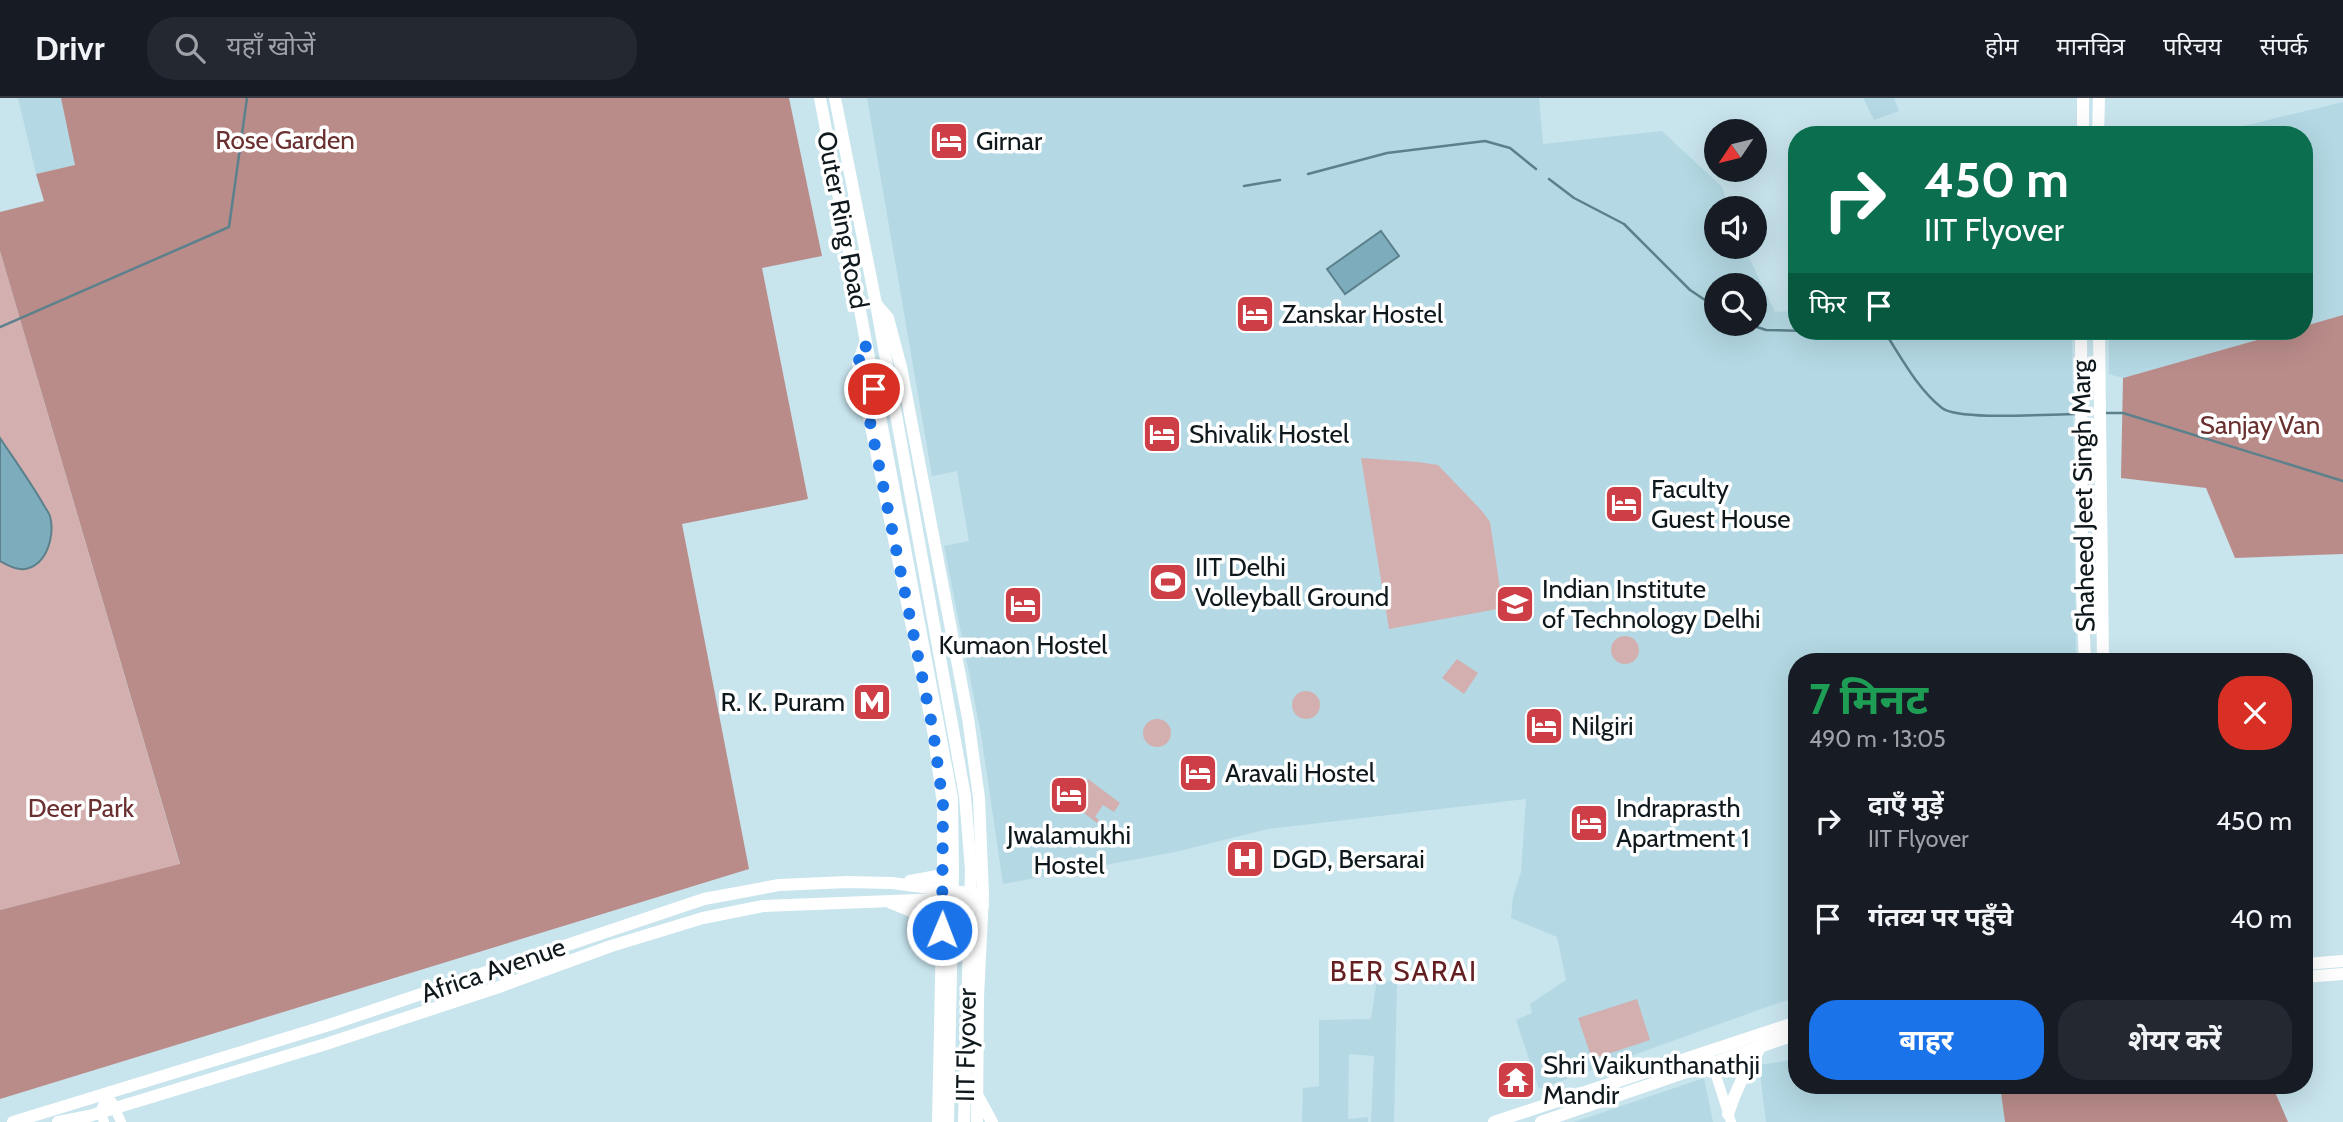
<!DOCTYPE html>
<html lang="hi">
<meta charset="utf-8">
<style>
:root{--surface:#171b24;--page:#242831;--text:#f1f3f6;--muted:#9ea1a6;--line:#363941;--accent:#1a73e8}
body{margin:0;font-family:Cabin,"Noto Sans Devanagari",sans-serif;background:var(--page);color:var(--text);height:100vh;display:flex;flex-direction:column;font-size:26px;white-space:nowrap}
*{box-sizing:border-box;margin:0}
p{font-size:23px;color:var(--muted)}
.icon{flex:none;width:38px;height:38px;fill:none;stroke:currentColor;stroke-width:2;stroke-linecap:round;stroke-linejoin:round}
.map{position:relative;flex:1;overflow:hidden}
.details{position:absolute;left:1788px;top:555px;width:525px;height:441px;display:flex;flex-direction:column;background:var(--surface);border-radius:28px;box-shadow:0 7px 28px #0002}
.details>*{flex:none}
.top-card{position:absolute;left:1788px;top:28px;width:525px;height:214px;border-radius:28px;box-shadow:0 7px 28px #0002;background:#0b6e4f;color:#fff;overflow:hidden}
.needle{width:46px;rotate:235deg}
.fabs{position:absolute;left:1704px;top:21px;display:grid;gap:14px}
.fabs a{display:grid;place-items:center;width:63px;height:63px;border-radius:50%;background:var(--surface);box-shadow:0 7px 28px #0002;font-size:35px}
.pin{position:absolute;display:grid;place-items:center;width:60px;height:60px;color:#fff;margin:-30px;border:4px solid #fff;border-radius:50%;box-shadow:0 2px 7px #0007}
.me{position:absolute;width:77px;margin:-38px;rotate:1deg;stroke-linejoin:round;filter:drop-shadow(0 0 5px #0008)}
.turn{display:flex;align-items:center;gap:24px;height:147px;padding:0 21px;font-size:32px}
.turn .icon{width:91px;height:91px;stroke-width:2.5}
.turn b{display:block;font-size:49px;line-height:60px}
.then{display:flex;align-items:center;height:66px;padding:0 21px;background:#0003;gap:14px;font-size:26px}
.round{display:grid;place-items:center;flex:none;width:74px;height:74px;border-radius:28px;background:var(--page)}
.overview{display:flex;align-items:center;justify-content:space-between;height:119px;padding:0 21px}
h1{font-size:42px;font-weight:700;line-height:52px;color:#1e9e55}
.cta{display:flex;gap:14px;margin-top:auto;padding:14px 21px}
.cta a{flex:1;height:80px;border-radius:28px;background:var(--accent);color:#fff;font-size:28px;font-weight:700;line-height:80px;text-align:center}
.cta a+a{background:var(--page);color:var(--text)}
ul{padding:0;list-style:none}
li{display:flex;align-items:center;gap:21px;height:98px;padding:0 21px}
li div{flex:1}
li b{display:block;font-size:26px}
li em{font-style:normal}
header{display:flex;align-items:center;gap:42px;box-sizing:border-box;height:98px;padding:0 35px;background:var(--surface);border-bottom:2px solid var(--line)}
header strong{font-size:33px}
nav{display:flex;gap:38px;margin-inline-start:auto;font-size:24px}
.search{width:490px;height:63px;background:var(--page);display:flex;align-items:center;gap:18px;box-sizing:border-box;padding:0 24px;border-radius:28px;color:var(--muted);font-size:26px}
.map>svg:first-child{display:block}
.built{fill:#b4d9e4;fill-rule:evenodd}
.green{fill:#d3b0af}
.forest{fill:#b98c8a}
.water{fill:#7dadbc;stroke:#5c818c;stroke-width:2}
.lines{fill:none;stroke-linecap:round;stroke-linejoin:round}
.stream{stroke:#5c818c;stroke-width:2.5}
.minor{stroke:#fff;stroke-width:10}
.major{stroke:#fff;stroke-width:12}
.route{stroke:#1a73e8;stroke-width:12;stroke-dasharray:0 21.6}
.labels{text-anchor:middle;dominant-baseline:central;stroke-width:7;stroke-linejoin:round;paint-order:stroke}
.park-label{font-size:26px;fill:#6a2f2f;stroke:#fff}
.poi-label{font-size:26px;fill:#0f191d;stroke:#fff;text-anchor:start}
.street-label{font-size:26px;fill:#0f191d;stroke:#fff}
.neighbourhood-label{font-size:28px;letter-spacing:2px;fill:#641f22;stroke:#fff}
</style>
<header>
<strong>Drivr</strong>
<div class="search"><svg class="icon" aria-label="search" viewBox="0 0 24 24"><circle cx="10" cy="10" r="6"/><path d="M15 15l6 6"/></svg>यहाँ खोजें</div>
<nav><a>होम</a><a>मानचित्र</a><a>परिचय</a><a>संपर्क</a></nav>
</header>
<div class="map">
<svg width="2343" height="1024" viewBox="0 0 2343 1024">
<rect width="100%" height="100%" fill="#c8e4ed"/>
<!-- built -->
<g class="built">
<path d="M 18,0 L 61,0 L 76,67 L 36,76 Z"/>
<path d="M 867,0 L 1539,0 L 1543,46 L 1662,33 L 1722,89 L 1729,110 L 1717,110 L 1717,149 L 1744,149 L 1775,214 L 1797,213 L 1797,233 L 2072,233 L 2076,563 L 1797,564 L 1797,900 L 1778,905 L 1539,991 L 1516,922 L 1532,915 L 1530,906 L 1566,882 L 1557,839 L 1511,820 L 1513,799 L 1521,774 L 1526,701 L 1268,731 L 1175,754 L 1003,786 L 981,636 L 944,448 L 969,443 L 957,373 L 932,378 ZM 1717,187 L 1755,187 L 1755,226 L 1717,226 Z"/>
<path d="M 1863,0 L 1894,0 L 1899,13 L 1874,22 Z"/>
<path d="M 2343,4 L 2343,218 L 2305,228 L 2305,37 L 2207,37 Z"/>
<path d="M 2109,233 L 2289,233 L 2123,280 L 2109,276 Z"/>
<path d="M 1377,881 L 1397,884 L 1394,1024 L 1371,1024 L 1374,958 L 1349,956 L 1348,1021 L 1368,1019 L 1368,1024 L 1302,1024 L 1303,990 L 1319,988 L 1319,922 L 1371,921 Z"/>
<path d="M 1797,961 L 1797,987 L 2266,987 L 2273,1024 L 1766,1024 L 1759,967 Z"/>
<path d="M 1704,980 L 1713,1024 L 1574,1024 Z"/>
</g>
<!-- green -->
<g class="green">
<path d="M 0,153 L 180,767 L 0,812 Z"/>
<path d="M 1361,360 L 1418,364 L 1438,367 L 1482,413 L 1490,424 L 1503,510 L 1389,531 Z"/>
<circle cx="1625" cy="552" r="14"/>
<path d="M 1457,561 L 1478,575 L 1464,596 L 1442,580 Z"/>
<circle cx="1306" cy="607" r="14"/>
<circle cx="1157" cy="635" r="14"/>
<path d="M 1088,681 L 1120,705 L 1114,714 L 1103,707 L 1095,719 L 1099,722 L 1097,725 L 1071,705 Z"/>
<path d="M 1637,901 L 1650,942 L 1592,961 L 1578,920 Z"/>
</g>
<!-- forest -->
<g class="forest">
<path d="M 61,0 L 789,0 L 822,158 L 762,170 L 808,401 L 682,426 L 749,771 L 0,1001 L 0,812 L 180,766 L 0,153 L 0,114 L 44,103 L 36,76 L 75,67 Z"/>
<path d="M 2343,217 L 2343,456 L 2235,460 L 2206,390 L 2121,380 L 2123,280 L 2289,233 L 2305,233 L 2305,228 Z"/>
<path d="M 2000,987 L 2272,987 L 2288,1024 L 2005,1024 Z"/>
</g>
<!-- water -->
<g class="water">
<path d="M 1381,133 L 1399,158 L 1345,196 L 1327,171 Z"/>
<path d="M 0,340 C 14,361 29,382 42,404 C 44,408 48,413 50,418 C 54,433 50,453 39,464 C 26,476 14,471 0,463 Z"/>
</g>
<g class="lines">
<!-- stream -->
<g class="stream">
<path d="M 1308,76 L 1387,55 L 1485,43 L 1510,50 L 1536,71"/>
<path d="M 1549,81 L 1574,100 L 1624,126 L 1690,192 L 1717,210"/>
<path d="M 1244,88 L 1280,82"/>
<path d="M 1748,226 L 1766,232 L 1807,233"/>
<path d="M 0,229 L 229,129 L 247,0"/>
<path d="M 1880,233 L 1886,236 C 1902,261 1918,291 1942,310 C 1959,323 2050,316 2076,316"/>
<path d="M 2105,315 L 2123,315 L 2343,383"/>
</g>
<!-- minor -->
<g class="minor">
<path d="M 1711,962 L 1731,1024"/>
<path d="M 112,1004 L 121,1024"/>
<path d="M 104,1024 L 100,1014 L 110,993"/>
</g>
<!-- major -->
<g class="major">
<path d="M 820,0 L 952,700 L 953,773 L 948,1024"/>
<path d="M 835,0 L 876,206 L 965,698 L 971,772 L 964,1024"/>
<path d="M 2083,37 L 2083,0"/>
<path d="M 2098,37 L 2099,0"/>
<path d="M 876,206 L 888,220 L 901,269 L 968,620 L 979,700 L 983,797 L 978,899 L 977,1024"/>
<path d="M 2081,233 L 2082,491 L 2085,564"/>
<path d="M 2099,233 L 2103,564"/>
<path d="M 865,245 L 858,265 L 933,632 L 943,706 L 943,791 L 938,1024"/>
<path d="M 910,783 L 943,777"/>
<path d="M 891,805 L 931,821 L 942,832"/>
<path d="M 2305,866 L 2343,863"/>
<path d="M 2305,879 L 2343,876"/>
<path d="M 979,1000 L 992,1024"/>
<path d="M 1728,1016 C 1736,991 1746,971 1760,950"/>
<path d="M 13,1024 L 329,927 L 704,801 L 779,787 L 847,784 L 892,785 L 983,797"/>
<path d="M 58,1024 L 89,1018 L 326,946 L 499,889 L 611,848 L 703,820 L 763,808 L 943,801 L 983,807"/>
<path d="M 1494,1024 L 1797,924"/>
<path d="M 1541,1024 L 1797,936"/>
</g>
</g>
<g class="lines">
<!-- route -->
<path class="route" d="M 874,291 L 865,245 L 858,265 L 933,632 L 943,706 L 942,832"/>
</g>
<!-- icons -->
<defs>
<g id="hotel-square" transform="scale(2.0125)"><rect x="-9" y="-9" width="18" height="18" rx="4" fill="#ce3e47" stroke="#fff"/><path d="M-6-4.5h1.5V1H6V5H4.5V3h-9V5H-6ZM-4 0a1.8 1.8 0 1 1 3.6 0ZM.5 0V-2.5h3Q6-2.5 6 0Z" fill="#fff"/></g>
<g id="stadium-square" transform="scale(2.0125)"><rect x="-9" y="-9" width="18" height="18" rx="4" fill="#ce3e47" stroke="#fff"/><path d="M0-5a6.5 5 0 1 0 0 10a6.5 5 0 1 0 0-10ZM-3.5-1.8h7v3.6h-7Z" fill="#fff"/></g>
<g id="university-square" transform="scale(2.0125)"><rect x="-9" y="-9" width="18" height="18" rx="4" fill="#ce3e47" stroke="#fff"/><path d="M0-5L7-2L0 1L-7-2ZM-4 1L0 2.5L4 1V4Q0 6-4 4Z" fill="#fff"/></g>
<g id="metro-square" transform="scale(2.0125)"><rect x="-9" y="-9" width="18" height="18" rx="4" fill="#ce3e47" stroke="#fff"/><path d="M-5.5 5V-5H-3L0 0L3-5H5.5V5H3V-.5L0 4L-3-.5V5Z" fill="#fff"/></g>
<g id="hospital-square" transform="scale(2.0125)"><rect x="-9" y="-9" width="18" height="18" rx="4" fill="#ce3e47" stroke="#fff"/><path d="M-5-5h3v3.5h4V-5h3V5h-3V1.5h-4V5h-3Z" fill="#fff"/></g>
<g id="temple-square" transform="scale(2.0125)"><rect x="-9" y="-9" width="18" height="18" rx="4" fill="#ce3e47" stroke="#fff"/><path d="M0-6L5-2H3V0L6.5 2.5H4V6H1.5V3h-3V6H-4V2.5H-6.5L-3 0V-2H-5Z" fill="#fff"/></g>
</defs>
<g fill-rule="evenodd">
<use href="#hotel-square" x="949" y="43"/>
<use href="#hotel-square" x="1255" y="216"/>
<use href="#hotel-square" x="1162" y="336"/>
<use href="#hotel-square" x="1624" y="406"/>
<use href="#stadium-square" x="1168" y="484"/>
<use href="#university-square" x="1515" y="506"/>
<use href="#hotel-square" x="1023" y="507"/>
<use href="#metro-square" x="872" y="604"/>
<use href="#hotel-square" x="1544" y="628"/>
<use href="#hotel-square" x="1198" y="675"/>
<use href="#hotel-square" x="1069" y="697"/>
<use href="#hotel-square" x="1589" y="725"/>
<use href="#hospital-square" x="1245" y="761"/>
<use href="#temple-square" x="1516" y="982"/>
</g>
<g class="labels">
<!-- park labels -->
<g class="park-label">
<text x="285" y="42">Rose Garden</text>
<text x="2260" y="327">Sanjay Van</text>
<text x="81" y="710">Deer Park</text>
</g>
<!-- poi labels -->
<g class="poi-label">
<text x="976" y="43">Girnar</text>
<text x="1282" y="216">Zanskar Hostel</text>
<text x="1189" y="336">Shivalik Hostel</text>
<text x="1651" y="391">Faculty<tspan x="1651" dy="30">Guest House</tspan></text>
<text x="1195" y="469">IIT Delhi<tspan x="1195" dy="30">Volleyball Ground</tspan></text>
<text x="1542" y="491">Indian Institute<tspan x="1542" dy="30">of Technology Delhi</tspan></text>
<text x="1023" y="547" text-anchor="middle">Kumaon Hostel</text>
<text x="845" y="604" text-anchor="end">R. K. Puram</text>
<text x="1571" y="628">Nilgiri</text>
<text x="1225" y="675">Aravali Hostel</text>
<text x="1616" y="710">Indraprasth<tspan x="1616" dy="30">Apartment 1</tspan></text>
<text x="1069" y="737" text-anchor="middle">Jwalamukhi<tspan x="1069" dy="30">Hostel</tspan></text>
<text x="1272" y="761">DGD, Bersarai</text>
<text x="1543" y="967">Shri Vaikunthanathji<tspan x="1543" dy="30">Mandir</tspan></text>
</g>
<!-- street labels -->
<g class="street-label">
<text transform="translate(843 122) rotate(79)">Outer Ring Road</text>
<text transform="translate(2083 398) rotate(-91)">Shaheed Jeet Singh Marg</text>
<text transform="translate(493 872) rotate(-19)">Africa Avenue</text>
<text transform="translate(966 947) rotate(-89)">IIT Flyover</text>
</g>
<!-- neighbourhood labels -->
<g class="neighbourhood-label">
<text x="1404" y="873">BER SARAI</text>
</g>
</g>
</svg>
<div class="fabs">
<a><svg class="needle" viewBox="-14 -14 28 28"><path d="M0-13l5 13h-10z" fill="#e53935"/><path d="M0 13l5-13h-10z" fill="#9ea1a6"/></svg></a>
<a><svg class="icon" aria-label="sound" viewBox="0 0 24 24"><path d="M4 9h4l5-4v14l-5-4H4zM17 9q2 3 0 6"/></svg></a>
<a><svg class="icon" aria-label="search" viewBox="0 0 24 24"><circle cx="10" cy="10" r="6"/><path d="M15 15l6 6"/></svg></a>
</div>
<div class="pin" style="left:874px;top:291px;background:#d93025"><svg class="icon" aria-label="arrive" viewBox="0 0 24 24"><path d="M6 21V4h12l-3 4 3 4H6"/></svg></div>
<svg class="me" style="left:942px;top:832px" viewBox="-20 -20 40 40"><circle r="17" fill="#1a73e8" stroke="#fff" stroke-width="3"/><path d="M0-11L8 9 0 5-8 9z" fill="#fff"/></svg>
<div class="top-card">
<div class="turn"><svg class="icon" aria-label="right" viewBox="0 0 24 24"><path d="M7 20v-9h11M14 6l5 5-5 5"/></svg><div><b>450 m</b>IIT Flyover</div></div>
<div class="then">फिर<svg class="icon" aria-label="arrive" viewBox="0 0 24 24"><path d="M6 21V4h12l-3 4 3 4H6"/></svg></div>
</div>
<section class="details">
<div class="overview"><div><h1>7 मिनट</h1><p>490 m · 13:05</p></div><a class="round" style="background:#d93025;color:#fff"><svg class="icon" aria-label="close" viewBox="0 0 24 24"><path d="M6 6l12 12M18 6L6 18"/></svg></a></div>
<ul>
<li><svg class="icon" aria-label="right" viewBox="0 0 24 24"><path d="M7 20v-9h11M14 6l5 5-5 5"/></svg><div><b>दाएँ मुड़ें</b><p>IIT Flyover</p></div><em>450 m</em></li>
<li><svg class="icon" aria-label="arrive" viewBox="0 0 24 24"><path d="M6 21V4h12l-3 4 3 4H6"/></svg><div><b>गंतव्य पर पहुँचे</b></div><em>40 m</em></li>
</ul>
<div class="cta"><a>बाहर</a><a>शेयर करें</a></div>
</section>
</div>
